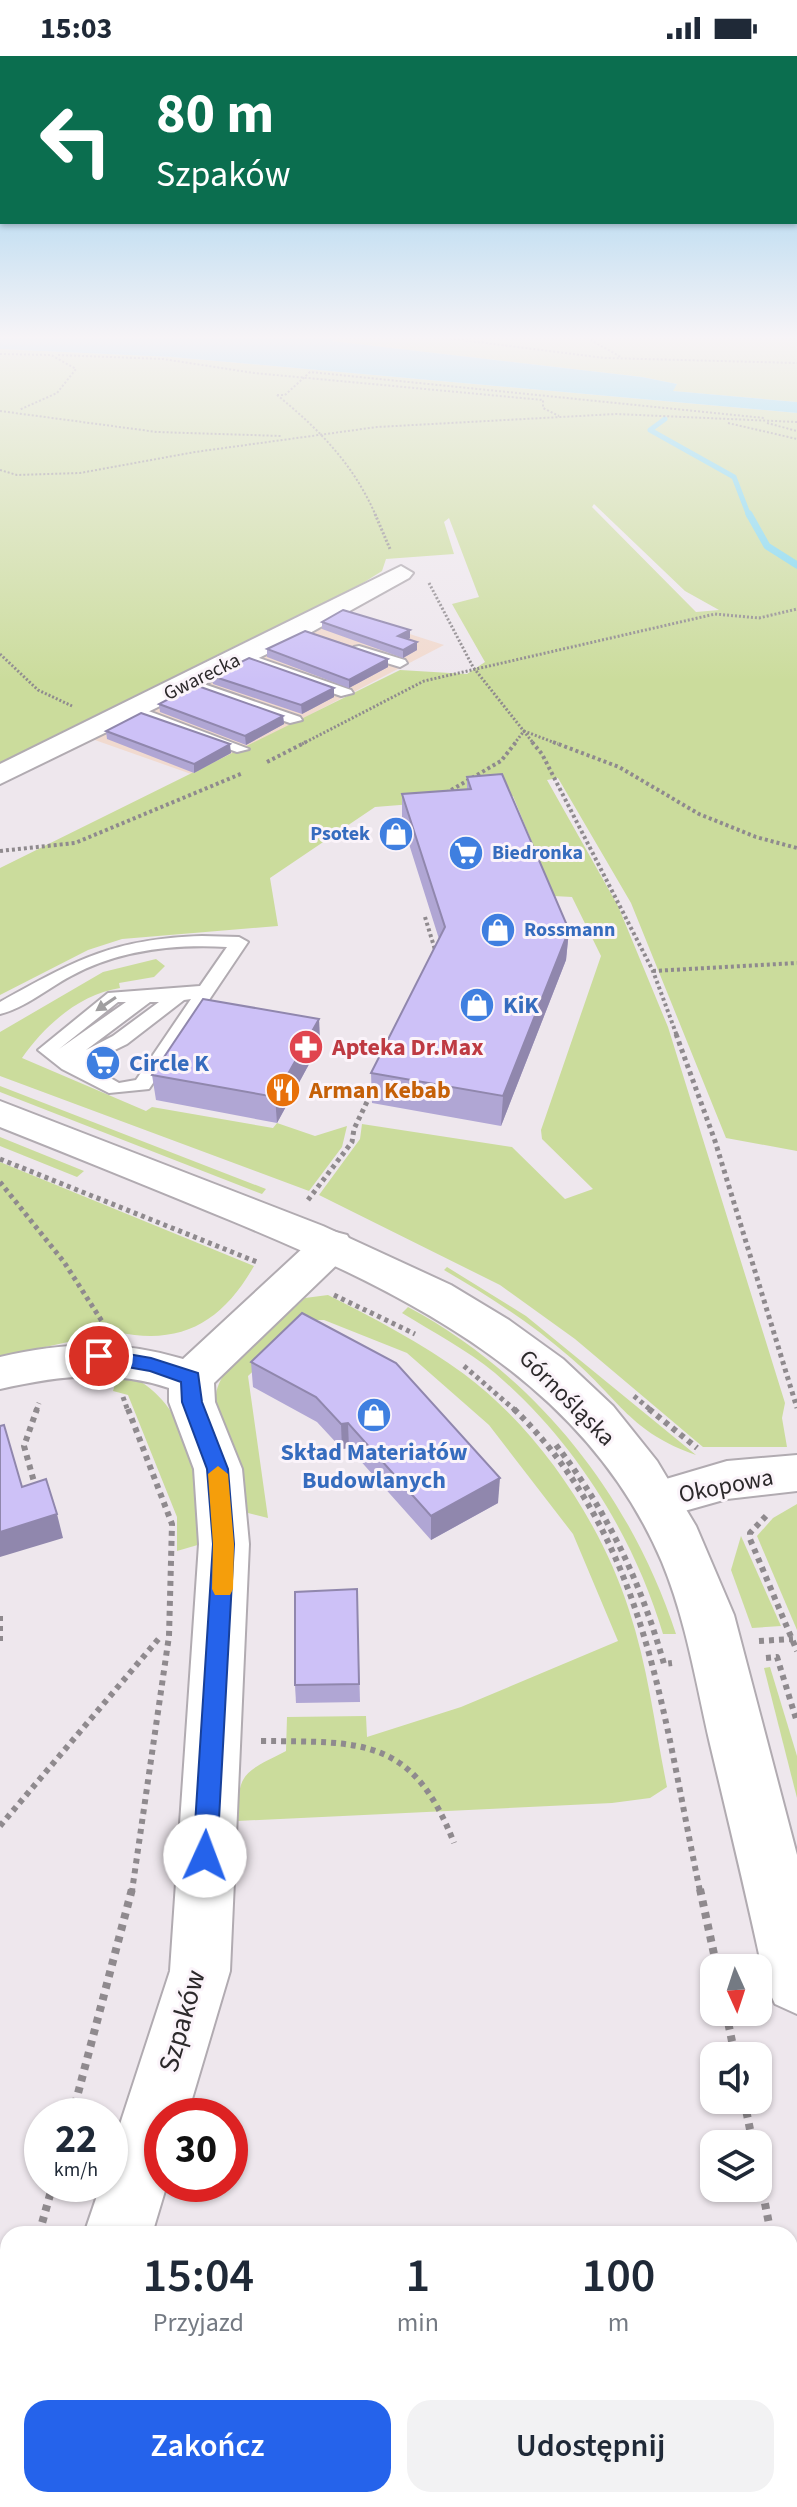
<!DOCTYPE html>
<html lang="pl">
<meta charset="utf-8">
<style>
:root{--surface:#fff;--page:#f2f2f3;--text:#1f2937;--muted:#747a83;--accent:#2563eb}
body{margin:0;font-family:"Source Sans 3",sans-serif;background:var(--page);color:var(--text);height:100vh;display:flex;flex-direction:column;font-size:30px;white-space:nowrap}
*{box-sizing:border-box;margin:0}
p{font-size:26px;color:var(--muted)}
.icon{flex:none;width:44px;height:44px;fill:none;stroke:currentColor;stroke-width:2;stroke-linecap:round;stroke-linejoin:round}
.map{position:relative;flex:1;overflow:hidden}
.details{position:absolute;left:0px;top:2170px;width:798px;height:282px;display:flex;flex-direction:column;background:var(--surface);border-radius:24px 24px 0 0;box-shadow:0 2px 6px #0004}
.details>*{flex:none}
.hud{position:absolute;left:0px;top:0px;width:798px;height:168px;box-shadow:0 2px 6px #0004;background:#0b6e4f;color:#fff;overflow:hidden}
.needle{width:52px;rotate:177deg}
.controls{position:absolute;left:700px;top:1898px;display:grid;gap:16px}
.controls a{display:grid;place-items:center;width:72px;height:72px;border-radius:16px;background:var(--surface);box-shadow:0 2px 6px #0004;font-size:40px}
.speed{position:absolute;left:24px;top:2042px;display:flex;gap:16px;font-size:40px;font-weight:700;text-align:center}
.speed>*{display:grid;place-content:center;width:104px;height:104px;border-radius:50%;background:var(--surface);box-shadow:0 2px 6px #0004;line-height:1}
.speed small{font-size:20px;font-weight:400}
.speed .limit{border:12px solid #d22;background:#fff;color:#111}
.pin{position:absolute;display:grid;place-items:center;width:68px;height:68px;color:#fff;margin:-34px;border:4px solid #fff;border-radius:50%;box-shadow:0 2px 8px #0007}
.me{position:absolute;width:88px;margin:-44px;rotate:2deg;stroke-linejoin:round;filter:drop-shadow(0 0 6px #0008)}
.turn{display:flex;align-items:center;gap:28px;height:168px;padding:0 24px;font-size:36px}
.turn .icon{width:104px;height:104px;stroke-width:2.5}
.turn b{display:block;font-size:56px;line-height:68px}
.eta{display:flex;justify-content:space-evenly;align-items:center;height:136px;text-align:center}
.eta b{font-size:48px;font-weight:600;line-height:56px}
.cta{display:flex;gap:16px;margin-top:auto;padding:16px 24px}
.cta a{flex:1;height:92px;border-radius:24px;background:var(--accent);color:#fff;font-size:32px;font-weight:600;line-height:92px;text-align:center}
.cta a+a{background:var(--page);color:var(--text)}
.status{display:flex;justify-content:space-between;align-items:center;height:56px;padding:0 40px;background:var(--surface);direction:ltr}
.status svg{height:22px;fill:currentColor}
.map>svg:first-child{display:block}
.industrial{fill:#f1dacf}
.green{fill:#cbdc9c;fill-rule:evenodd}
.water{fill:#7bd7ef}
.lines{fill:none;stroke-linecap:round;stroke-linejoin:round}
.stream-far1{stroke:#7bd7ef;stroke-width:5}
.stream{stroke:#7bd7ef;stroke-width:7}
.service-casing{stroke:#b1abb1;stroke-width:4}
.minor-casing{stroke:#b1abb1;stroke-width:4}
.tertiary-casing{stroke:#b1abb1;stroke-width:4}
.path-far5{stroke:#8f8a8e;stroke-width:2;stroke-dasharray:2 2;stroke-linecap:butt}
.path-far4{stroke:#8f8a8e;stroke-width:3;stroke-dasharray:2 2;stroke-linecap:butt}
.path-far3{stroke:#8f8a8e;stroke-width:4;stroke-dasharray:3 3;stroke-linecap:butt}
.path-far2{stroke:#8f8a8e;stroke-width:5;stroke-dasharray:4 4;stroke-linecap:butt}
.path-far1{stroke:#8f8a8e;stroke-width:6;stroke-dasharray:5 5;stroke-linecap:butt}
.path{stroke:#8f8a8e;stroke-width:8;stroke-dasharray:6 6;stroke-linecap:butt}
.service{fill:#fff;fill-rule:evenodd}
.minor{fill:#fff;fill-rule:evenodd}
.tertiary{fill:#fff;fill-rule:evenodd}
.wall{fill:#b0a6d4}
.shaded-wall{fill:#9087ad}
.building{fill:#cdc1f7;stroke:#9087ad;stroke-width:2}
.oneway{fill:#a09fa0}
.route{fill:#2563eb;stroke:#184099;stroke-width:2}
.slow{fill:#f59e0b}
.labels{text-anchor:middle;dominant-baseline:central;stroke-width:6;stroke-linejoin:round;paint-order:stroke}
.far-street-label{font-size:20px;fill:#2c292b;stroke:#fbf4fa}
.far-shop-label{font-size:20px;font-weight:bold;fill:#366cbe;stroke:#fbf4fa;text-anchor:start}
.shop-label{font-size:24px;font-weight:bold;fill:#366cbe;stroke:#fbf4fa;text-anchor:start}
.health-label{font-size:24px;font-weight:bold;fill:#be3a42;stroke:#fbf4fa;text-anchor:start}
.food-label{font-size:24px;font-weight:bold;fill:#c56008;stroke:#fbf4fa;text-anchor:start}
.street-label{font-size:24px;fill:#2c292b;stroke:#fbf4fa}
.near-street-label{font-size:28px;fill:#2c292b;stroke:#fbf4fa}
</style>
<div class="status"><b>15:03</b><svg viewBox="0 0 49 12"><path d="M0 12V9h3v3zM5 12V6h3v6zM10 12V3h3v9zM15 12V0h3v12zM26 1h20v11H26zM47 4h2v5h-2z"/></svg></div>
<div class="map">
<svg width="797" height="2451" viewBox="0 0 797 2451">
<rect width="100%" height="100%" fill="#eee7ed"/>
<!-- industrial -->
<path class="industrial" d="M 344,557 L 444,589 L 194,719 L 92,683 Z"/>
<!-- green -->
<g class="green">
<path d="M 339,282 L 797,282 L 797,346 L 672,335 L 677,328 L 642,321 L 330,285 Z"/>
<path d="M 0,293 L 172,301 L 797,357 L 797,1095 L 726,1082 L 631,847 L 558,722 L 547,724 L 618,850 L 668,971 L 785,1347 L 782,1362 L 787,1391 L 703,1391 L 575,1283 L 500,1229 L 319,1139 L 360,1083 L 362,1068 L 512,1091 L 565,1143 L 593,1133 L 542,1083 L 541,1074 L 601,900 L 572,841 L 554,840 L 513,740 L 375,751 L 270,822 L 278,870 L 122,883 L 88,894 L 0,939 L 0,812 L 400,614 L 467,618 L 485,606 L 452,548 L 479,541 L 449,462 L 444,466 L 454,498 L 386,503 L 382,515 L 347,537 L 0,711 ZM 594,448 L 685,535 L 719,554 L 696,556 L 592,451 Z"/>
<path d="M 156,903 L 165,910 L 154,921 L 119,927 L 120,932 C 80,938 45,969 22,1002 L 146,1055 L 152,1051 L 273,1072 L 277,1067 L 315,1080 L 347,1070 L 342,1091 L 309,1135 L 0,1020 L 0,976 L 103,916 Z"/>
<path d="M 0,1030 L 266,1133 L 262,1138 L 0,1036 Z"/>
<path d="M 0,1081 L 84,1115 L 77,1121 L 0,1090 Z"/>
<path d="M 0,1106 L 254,1210 C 222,1266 181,1290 117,1276 L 111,1285 L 68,1286 L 0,1301 Z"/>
<path d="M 447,1211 L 526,1260 L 696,1399 C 630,1376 620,1344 571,1302 C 532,1268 489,1240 444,1214 Z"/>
<path d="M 328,1239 C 375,1263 422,1287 464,1318 C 538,1373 601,1466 629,1554 C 648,1611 655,1672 667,1731 L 650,1742 L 612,1747 L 237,1765 C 238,1716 243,1717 286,1695 L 287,1661 L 366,1660 L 367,1681 L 461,1651 L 618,1585 L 573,1478 L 489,1369 L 407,1297 L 324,1264 L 308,1264 L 248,1320 L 268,1462 L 244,1456 C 237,1427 213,1367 216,1339 C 217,1328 223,1320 229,1311 L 305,1242 Z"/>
<path d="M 408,1251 C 537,1320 631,1440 676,1578 L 663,1578 C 633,1478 574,1385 495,1317 C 467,1294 433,1276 402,1257 Z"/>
<path d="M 119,1315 C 191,1341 198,1421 201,1488 L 177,1495 L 177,1461 L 128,1339 L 113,1335 Z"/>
<path d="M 797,1448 L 797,1574 L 757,1480 L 773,1462 Z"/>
<path d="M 741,1480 L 781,1570 L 752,1572 L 731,1514 Z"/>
<path d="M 770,1611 L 797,1700 L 797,1742 L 764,1612 Z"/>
</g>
<!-- water -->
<path class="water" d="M 0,282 L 339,282 L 331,285 L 642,321 L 677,328 L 673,335 L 797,346 L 797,357 L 172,301 L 0,293 Z"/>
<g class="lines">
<!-- stream-far1 -->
<path class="stream-far1" d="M 665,363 L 650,374 L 734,421 L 749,460"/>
<!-- stream -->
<path class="stream" d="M 749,458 L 767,490 L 797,509"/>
<!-- service casing -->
<g class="service-casing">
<g id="service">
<path d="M 359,590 L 405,604 L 407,607 L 400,611 L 354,597 L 354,591 Z"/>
<path d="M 253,600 L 351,634 L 353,637 L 341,640 L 248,607 L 248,601 Z"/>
<path d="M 189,623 L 300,661 L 302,664 L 290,667 L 184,630 L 182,627 Z"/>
<path d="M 128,651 L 138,651 L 249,693 L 237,696 L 128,657 Z"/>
<path d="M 202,880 L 239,881 L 248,886 L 149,1033 L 109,1037 L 62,1013 L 38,994 L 108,937 L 200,930 L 227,891 C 173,888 119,894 71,920 C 48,932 25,952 0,958 L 0,946 C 76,904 112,883 202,880 ZM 191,943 L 136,1024 L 119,1027 L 86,1008 L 127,988 L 184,944 ZM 118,946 L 126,946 L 59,993 ZM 150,946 L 159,946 L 113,980 L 86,994 Z"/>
</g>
</g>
<!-- minor casing -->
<g class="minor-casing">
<g id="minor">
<path d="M 401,510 L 413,517 L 409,522 L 308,578 L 0,728 L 0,708 Z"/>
<path d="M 332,1175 L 347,1179 L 353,1189 L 347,1199 L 214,1327 L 215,1346 L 242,1413 L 249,1488 L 230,1915 L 187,2060 L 162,2060 L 162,2128 L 167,2128 L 152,2178 L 84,2178 L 101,2128 L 110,2128 L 110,2099 L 170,1915 L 199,1488 L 194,1413 L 169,1346 L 169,1332 C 111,1313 58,1320 0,1333 L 0,1301 C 65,1286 119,1284 183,1303 L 317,1179 Z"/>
<path d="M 797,1399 L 797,1435 L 727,1443 L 656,1463 L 639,1457 L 632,1444 L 639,1431 L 727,1405 Z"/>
<path d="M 8,2417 L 8,2444 L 71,2444 L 68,2451 L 0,2451 L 0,2436 Z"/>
</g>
</g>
<!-- tertiary casing -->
<g class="tertiary-casing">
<path id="tertiary" d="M 0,1045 L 323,1170 L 451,1229 L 509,1264 L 563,1303 L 613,1350 L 657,1405 L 696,1470 L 734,1559 L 797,1799 L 797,1958 L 775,1948 L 765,1926 C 748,1846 729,1767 710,1688 C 696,1627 686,1564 662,1506 C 584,1323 406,1237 232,1165 C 155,1133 78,1102 0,1071 Z"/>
</g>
<!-- path-far5 -->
<g class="path-far5">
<path d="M 446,282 L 605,302 L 797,307"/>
<path d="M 587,282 L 621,301"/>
<path d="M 0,298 L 51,299 L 76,313 L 57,337 L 19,354"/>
<path d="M 58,299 L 163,303 L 254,317 L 543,344 L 543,352 L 559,360"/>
<path d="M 277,339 C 320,374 354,409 376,460"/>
<path d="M 277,339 L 285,339 L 310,316 L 764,362"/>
<path d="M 0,355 L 157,376 L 282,380"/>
<path d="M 728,367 L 797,383"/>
<path d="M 767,367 L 797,375"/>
<path d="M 0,414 L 17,419 L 80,417 L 195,396 L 377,371 L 616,358 L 797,366"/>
</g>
<!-- path-far4 -->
<g class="path-far4">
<path d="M 375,458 L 390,493"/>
<path d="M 429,527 L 473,611 L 534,688"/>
<path d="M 0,598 L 38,634 L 72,650"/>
<path d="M 302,688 L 424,625 L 715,558 L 759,562 L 797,553"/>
<path d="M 514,688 L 524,675 L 558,688"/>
</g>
<!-- path-far3 -->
<g class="path-far3">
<path d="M 532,686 L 542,698 L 653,915 L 677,980"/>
<path d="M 553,686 L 619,711 L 699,758 L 756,781 L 797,792"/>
<path d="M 267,706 L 306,686"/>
<path d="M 446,737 L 501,705 L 516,686"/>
<path d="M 0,795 L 75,787 L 243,717"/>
<path d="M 425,861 L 436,897"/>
<path d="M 653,915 L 797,907"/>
</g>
<!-- path-far2 -->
<g class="path-far2">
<path d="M 676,978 L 715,1085 L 797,1352"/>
<path d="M 0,1103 L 257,1206"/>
<path d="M 0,1126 L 64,1206 L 105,1270"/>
<path d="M 308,1144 L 352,1086 L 354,1073 L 375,1029"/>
<path d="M 334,1239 L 415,1278"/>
<path d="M 464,1310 L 516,1355"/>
<path d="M 634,1340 L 652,1355"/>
<path d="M 123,1341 L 128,1355"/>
<path d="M 36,1355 L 39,1347"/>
</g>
<!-- path-far1 -->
<g class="path-far1">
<path d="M 128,1353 L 172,1468 L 169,1580 L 132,1835"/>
<path d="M 514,1353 C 648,1484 663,1662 700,1835"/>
<path d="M 649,1353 L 697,1392"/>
<path d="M 556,1389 C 608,1456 641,1527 664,1608 L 672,1607"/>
<path d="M 36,1433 L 24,1390 L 37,1353"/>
<path d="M 766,1460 L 750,1477 L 750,1483 L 797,1595"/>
<path d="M 0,1560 L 0,1590"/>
<path d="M 759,1585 L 793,1583"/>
<path d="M 766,1602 L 777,1601 L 797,1666"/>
<path d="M 261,1685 C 362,1686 413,1681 454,1787"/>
<path d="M 0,1770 L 161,1580"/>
</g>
<!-- path -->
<g class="path">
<path d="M 700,1833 L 717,1912"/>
<path d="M 726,1956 L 735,2000"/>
<path d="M 744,2044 L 753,2088"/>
<path d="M 72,2060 L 132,1833"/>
<path d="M 758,2112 L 771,2178"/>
<path d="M 39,2178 L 53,2128"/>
<path d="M 790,2272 L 797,2306"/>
<path d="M 0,2315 L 8,2287"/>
</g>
<!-- service -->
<use href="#service" class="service"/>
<!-- minor -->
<use href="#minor" class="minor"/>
<!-- tertiary -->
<use href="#tertiary" class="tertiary"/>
</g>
<!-- wall -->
<g class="wall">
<path d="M 322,566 L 410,582 L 407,583 L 417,594 L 403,602 L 322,573 Z"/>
<path d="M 267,593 L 388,603 L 388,611 L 349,632 L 267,601 Z"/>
<path d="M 212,620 L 334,632 L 334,641 L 302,658 L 213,628 Z"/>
<path d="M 159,648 L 283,660 L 284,668 L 246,689 L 160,656 Z"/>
<path d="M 106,675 L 231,697 L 194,717 L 107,683 Z"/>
<path d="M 467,721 L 569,874 L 566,904 L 501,1070 L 372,1047 L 371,1017 L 439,883 L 402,766 L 402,738 L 467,733 Z"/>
<path d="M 319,963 L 320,988 L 277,1067 L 156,1044 L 152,1019 Z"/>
<path d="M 302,1257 L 498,1447 L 431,1484 L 349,1392 L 342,1393 L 317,1366 L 253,1331 L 251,1306 Z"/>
<path d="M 357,1533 L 360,1646 L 296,1647 L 295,1629 Z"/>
</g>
<!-- shaded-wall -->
<g class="shaded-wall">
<path d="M 410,574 L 410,582 L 398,588 L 398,580 Z"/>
<path d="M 417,586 L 417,594 L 403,602 L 403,594 Z"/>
<path d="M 388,603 L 388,611 L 349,632 L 349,624 Z"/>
<path d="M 334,632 L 334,641 L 302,658 L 301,649 Z"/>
<path d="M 283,660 L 284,668 L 246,689 L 245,680 Z"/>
<path d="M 230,688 L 231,697 L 194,717 L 194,708 Z"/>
<path d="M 569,874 L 566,904 L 501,1070 L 503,1040 Z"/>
<path d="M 319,963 L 320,988 L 277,1067 L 275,1041 Z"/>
<path d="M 348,1367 L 349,1392 L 342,1393 L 341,1368 Z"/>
<path d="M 500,1422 L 498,1447 L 431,1484 L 431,1460 Z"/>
<path d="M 57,1458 L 63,1482 L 0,1501 L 0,1476 Z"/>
</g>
<!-- building -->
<g class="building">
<path d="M 343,554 L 410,574 L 398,580 L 417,586 L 403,594 L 322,566 Z"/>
<path d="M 305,575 L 388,603 L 349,624 L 267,593 Z"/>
<path d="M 249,602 L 334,632 L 301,649 L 212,620 Z"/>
<path d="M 195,629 L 283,660 L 245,680 L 159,648 Z"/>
<path d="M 141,657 L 230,688 L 194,708 L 106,675 Z"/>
<path d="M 502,718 L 569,874 L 503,1040 L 371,1017 L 445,871 L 402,738 L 471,733 L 467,721 Z"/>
<path d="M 203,943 L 319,963 L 275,1041 L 152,1019 Z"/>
<path d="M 302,1257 L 396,1307 L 500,1422 L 431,1460 L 348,1367 L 341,1368 L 316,1341 L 251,1306 Z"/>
<path d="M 4,1369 L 22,1431 L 46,1423 L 57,1458 L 0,1476 L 0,1370 Z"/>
<path d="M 357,1533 L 359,1628 L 295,1629 L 295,1536 Z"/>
<path d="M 305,2444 L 707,2444 L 708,2451 L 305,2451 Z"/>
</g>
<!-- one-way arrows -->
<defs><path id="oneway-solid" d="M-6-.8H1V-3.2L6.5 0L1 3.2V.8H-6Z" transform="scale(2)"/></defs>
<use class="oneway" href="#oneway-solid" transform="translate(106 948) rotate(146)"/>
<!-- sky -->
<linearGradient id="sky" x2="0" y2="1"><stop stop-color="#7cc2eb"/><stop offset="0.45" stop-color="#f7f4f7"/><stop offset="1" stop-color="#f7f4f7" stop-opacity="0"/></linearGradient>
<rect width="797" height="625" fill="url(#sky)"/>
<!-- route -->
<path class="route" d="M 99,1293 L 151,1302 L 198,1317 L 202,1346 L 228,1413 L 234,1488 L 217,1800 L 214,1808 L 205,1812 L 196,1808 L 193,1800 L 213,1488 L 207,1413 L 182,1346 L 181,1326 L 150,1315 L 93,1305 L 90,1300 Z"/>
<!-- slow -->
<path class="slow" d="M 218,1410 L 228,1418 L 234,1488 L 233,1533 L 230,1539 L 215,1539 L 212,1533 L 213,1488 L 208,1418 Z"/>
<!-- icons -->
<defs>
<g id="shop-disc" transform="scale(1.8)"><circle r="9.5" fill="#3f7fe0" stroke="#fbf4fa"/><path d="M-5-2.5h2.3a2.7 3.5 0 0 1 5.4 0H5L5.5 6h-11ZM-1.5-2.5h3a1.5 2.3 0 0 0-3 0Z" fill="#fff"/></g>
<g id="supermarket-disc" transform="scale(1.8)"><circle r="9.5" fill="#3f7fe0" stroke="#fbf4fa"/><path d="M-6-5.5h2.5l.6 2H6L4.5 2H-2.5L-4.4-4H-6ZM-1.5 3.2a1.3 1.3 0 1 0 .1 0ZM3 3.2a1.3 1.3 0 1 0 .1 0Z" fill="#fff"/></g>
<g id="pharmacy-disc" transform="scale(1.8)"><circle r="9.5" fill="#e0444e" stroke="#fbf4fa"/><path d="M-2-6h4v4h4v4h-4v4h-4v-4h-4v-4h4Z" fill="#fff"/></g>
<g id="restaurant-disc" transform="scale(1.8)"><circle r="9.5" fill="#e8710a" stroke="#fbf4fa"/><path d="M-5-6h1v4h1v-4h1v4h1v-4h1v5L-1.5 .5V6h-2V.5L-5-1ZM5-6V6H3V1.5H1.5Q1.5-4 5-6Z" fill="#fff"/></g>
</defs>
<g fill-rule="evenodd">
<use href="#shop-disc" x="396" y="778"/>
<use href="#supermarket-disc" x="466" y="797"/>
<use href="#shop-disc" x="498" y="874"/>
<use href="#shop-disc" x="477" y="949"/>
<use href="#pharmacy-disc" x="306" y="991"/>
<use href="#supermarket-disc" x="103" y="1007"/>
<use href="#restaurant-disc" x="283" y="1034"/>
<use href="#shop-disc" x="374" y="1359"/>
</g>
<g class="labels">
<!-- far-street labels -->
<g class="far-street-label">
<text transform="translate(202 621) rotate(-26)">Gwarecka</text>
</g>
<!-- far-shop labels -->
<g class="far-shop-label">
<text x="370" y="778" text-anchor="end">Psotek</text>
<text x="492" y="797">Biedronka</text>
<text x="524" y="874">Rossmann</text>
</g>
<!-- shop labels -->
<g class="shop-label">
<text x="503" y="949">KiK</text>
<text x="129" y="1007">Circle K</text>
<text x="374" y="1396" text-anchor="middle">Skład Materiałów<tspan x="374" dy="28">Budowlanych</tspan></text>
</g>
<!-- health labels -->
<g class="health-label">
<text x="332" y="991">Apteka Dr.Max</text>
</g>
<!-- food labels -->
<g class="food-label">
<text x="309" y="1034">Arman Kebab</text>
</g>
<!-- street labels -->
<g class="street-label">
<text transform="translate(567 1342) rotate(45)">Górnośląska</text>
<text transform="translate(726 1430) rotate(-11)">Okopowa</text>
</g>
<!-- near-street labels -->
<g class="near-street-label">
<text transform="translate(182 1965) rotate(-74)">Szpaków</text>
</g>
</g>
</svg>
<div class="controls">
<a><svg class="needle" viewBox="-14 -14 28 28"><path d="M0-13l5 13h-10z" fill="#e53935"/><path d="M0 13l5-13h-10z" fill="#747a83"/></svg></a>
<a><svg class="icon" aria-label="sound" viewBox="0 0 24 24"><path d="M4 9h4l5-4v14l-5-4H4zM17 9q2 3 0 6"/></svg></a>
<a><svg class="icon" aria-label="layers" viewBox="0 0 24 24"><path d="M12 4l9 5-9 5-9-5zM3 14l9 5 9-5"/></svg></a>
</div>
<div class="speed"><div>22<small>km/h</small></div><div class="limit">30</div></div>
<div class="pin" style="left:99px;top:1300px;background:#d93025"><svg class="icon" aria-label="arrive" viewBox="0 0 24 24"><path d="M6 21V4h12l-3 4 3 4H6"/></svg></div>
<svg class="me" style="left:205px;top:1800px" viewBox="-20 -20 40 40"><circle r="19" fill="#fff"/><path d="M0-13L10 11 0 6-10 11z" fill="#2563eb"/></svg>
<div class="hud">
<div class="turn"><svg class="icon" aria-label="left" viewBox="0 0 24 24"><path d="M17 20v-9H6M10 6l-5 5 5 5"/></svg><div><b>80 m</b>Szpaków</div></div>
</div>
<section class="details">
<div class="eta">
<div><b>15:04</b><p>Przyjazd</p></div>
<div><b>1</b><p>min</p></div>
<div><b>100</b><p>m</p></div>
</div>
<div class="cta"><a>Zakończ</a><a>Udostępnij</a></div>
</section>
</div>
